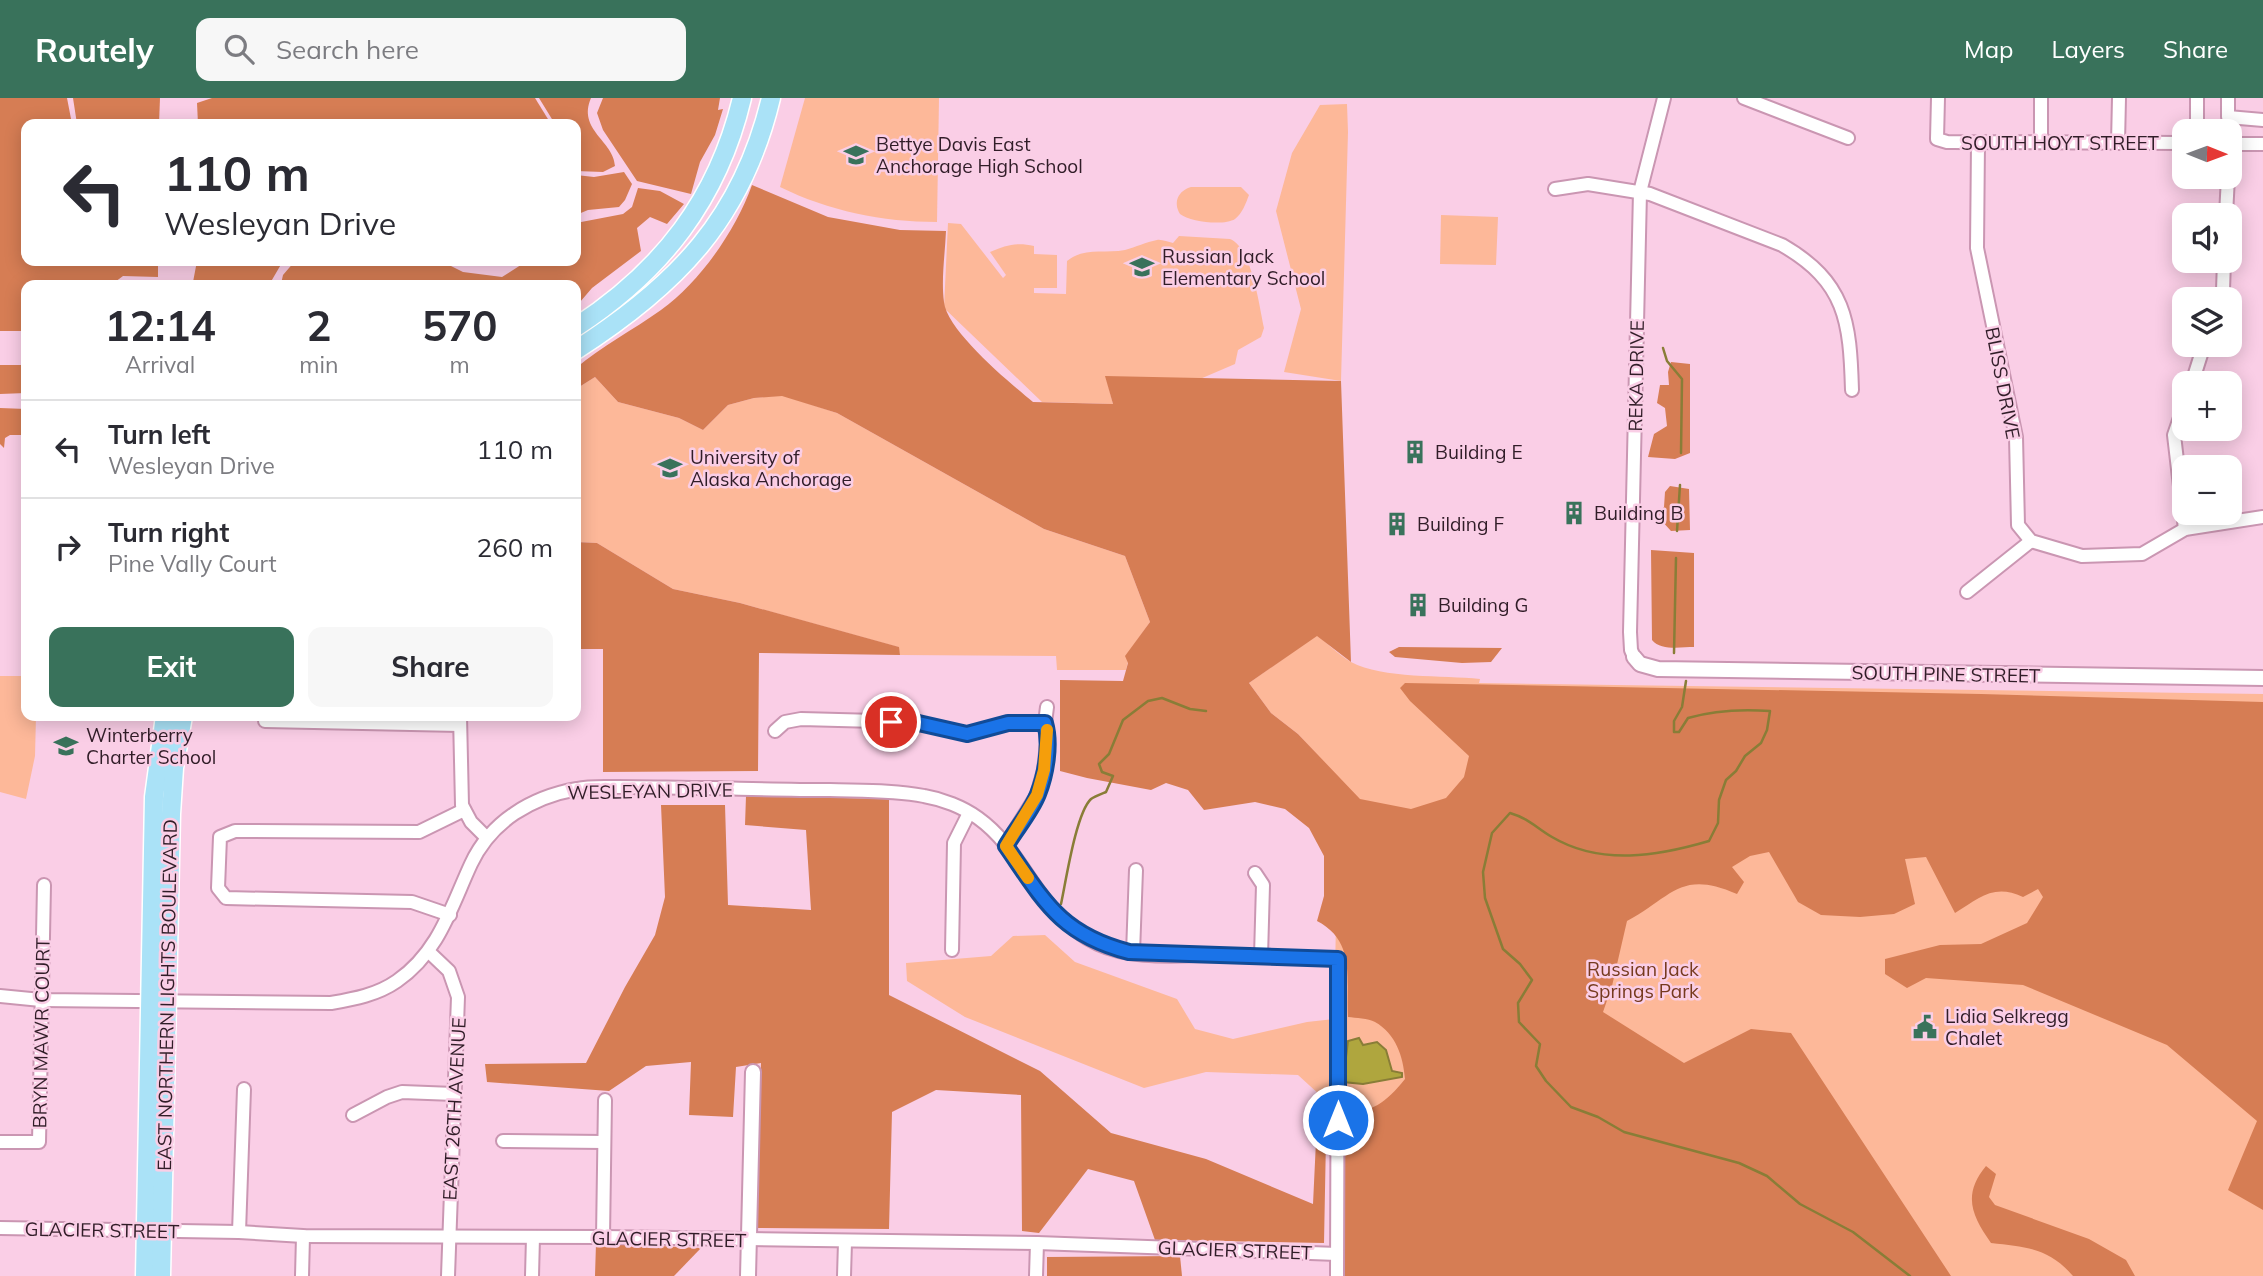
<!DOCTYPE html>
<meta charset="utf-8">
<style>
:root{--surface:#fff;--page:#f7f7f7;--text:#2b2b33;--muted:#7c7c81;--line:#e1e1e2;--accent:#39725b}
body{margin:0;font-family:Mulish,sans-serif;background:var(--page);color:var(--text);height:100vh;display:flex;flex-direction:column;font-size:26px;white-space:nowrap}
*{box-sizing:border-box;margin:0}
p{font-size:23px;color:var(--muted)}
.icon{flex:none;width:38px;height:38px;fill:none;stroke:currentColor;stroke-width:2;stroke-linecap:round;stroke-linejoin:round}
.map{position:relative;flex:1;overflow:hidden}
.details{position:absolute;left:21px;top:182px;width:560px;height:441px;display:flex;flex-direction:column;background:var(--surface);border-radius:14px;box-shadow:0 4px 18px #0003}
.details>*{flex:none}
.guide{position:absolute;left:21px;top:21px;width:560px;height:147px;border-radius:14px;box-shadow:0 4px 18px #0003;background:#fff;color:var(--text);overflow:hidden}
.needle{width:46px;rotate:91deg}
.fabs{position:absolute;left:2172px;top:21px;display:grid;gap:14px}
.fabs a{display:grid;place-items:center;width:70px;height:70px;border-radius:14px;background:var(--surface);box-shadow:0 4px 18px #0003;font-size:35px}
.pin{position:absolute;display:grid;place-items:center;width:60px;height:60px;color:#fff;margin:-30px;border:4px solid #fff;border-radius:50%;box-shadow:0 2px 7px #0007}
.me{position:absolute;width:77px;margin:-38px;rotate:0deg;stroke-linejoin:round;filter:drop-shadow(0 0 5px #0008)}
.turn{display:flex;align-items:center;gap:24px;height:147px;padding:0 28px;font-size:32px}
.turn .icon{width:91px;height:91px;stroke-width:2.5}
.turn b{display:block;font-size:49px;line-height:60px}
.eta{display:flex;justify-content:space-evenly;align-items:center;height:119px;text-align:center}
.eta b{font-size:42px;font-weight:700;line-height:49px}
.action{display:flex;gap:14px;margin-top:auto;padding:14px 28px}
.action a{flex:1;height:80px;border-radius:14px;background:var(--accent);color:#fff;font-size:28px;font-weight:700;line-height:80px;text-align:center}
.action a+a{background:var(--page);color:var(--text)}
ul{padding:0;list-style:none}
li{display:flex;align-items:center;gap:21px;height:98px;padding:0 28px;border-top:2px solid var(--line)}
li div{flex:1}
li b{display:block;font-size:26px}
li em{font-style:normal}
header{display:flex;align-items:center;gap:42px;box-sizing:border-box;height:98px;padding:0 35px;background:var(--accent);color:#fff}
header strong{font-size:33px}
nav{display:flex;gap:38px;margin-inline-start:auto;font-size:24px}
.search{width:490px;height:63px;background:var(--page);display:flex;align-items:center;gap:18px;box-sizing:border-box;padding:0 24px;border-radius:14px;color:var(--muted);font-size:26px}
.map>svg:first-child{display:block}
.green{fill:#fdb899}
.forest{fill:#d67d54}
.water{fill:#afa63e;stroke:#897d37;stroke-width:2}
.lines{fill:none;stroke-linecap:round;stroke-linejoin:round}
.stream{stroke:#897d37;stroke-width:2.5}
.minor-casing{stroke:#ca96b2;stroke-width:16}
.tertiary-casing{stroke:#ca96b2;stroke-width:18}
.primary-casing{stroke:#fff;stroke-width:21}
.minor{stroke:#fff;stroke-width:12}
.tertiary{stroke:#fff;stroke-width:14}
.primary{stroke:#aae2f7;stroke-width:18}
.route-casing{stroke:#114b97;stroke-width:18}
.route{stroke:#1a73e8;stroke-width:12}
.slow{stroke:#f59e0b;stroke-width:12}
.labels{text-anchor:middle;dominant-baseline:central;stroke-width:5;stroke-linejoin:round;paint-order:stroke}
.street-label{font-size:19px;fill:#311d28;stroke:#facee6}
.poi-label{font-size:19px;fill:#311d28;stroke:#facee6;text-anchor:start}
.park-label{font-size:19px;fill:#763a1e;stroke:#facee6}
</style>
<header>
<strong>Routely</strong>
<div class="search"><svg class="icon" aria-label="search" viewBox="0 0 24 24"><circle cx="10" cy="10" r="6"/><path d="M15 15l6 6"/></svg>Search here</div>
<nav><a>Map</a><a>Layers</a><a>Share</a></nav>
</header>
<div class="map">
<svg width="2263" height="1178" viewBox="0 0 2263 1178">
<rect width="100%" height="100%" fill="#facee6"/>
<!-- green -->
<g class="green">
<path d="M 805,0 L 939,0 L 937,124 C 882,124 829,113 780,89 Z"/>
<path d="M 1347,6 L 1348,34 L 1341,283 L 1284,274 L 1301,211 L 1276,113 L 1292,55 L 1320,7 Z"/>
<path d="M 1191,89 L 1241,89 L 1249,97 C 1246,105 1242,116 1235,121 C 1224,128 1190,124 1180,116 C 1173,104 1178,93 1191,89 Z"/>
<path d="M 1441,117 L 1498,119 L 1496,167 L 1440,166 Z"/>
<path d="M 948,125 L 961,126 L 1003,180 L 1006,177 L 990,154 C 1006,147 1017,144 1034,148 L 1034,156 L 1057,157 L 1057,190 L 1034,190 L 1034,195 L 1066,196 L 1067,163 C 1084,149 1104,156 1125,152 C 1136,149 1146,144 1157,142 C 1161,141 1168,144 1173,145 L 1179,138 L 1230,141 C 1252,150 1259,207 1264,230 L 1261,239 L 1238,252 L 1235,266 L 1200,281 L 1106,279 L 1113,306 L 1042,304 L 944,210 Z"/>
<path d="M 595,279 L 618,304 L 679,320 L 703,332 L 728,307 L 754,300 L 782,297 L 837,315 L 1044,431 L 1125,458 L 1150,524 L 1126,558 L 1128,564 L 1126,572 L 1057,572 L 1056,558 L 900,557 L 898,549 L 740,505 L 673,491 L 597,445 L 576,444 L 576,291 Z"/>
<path d="M 1317,537 C 1328,546 1339,557 1351,564 C 1383,581 1443,577 1480,581 L 1479,585 L 2263,596 L 2263,1178 L 1329,1178 L 1332,1008 L 1298,977 L 1206,974 L 1144,990 L 965,919 L 907,883 L 906,865 L 991,858 L 1013,838 L 1045,837 L 1075,864 L 1177,901 L 1195,931 L 1233,941 L 1307,924 L 1334,921 L 1339,680 L 1298,636 L 1271,615 L 1249,585 Z"/>
<path d="M 0,578 L 26,578 L 26,618 L 36,618 L 35,658 L 26,701 L 0,694 Z"/>
</g>
<!-- forest -->
<g class="forest">
<path d="M 0,0 L 67,0 L 72,26 L 26,26 L 26,163 L 158,163 L 158,179 L 123,178 L 111,187 L 26,187 L 26,233 L 0,233 Z"/>
<path d="M 73,0 L 160,0 L 159,26 L 77,26 Z"/>
<path d="M 212,0 L 535,0 L 551,26 L 198,26 L 197,5 Z"/>
<path d="M 539,0 L 591,0 C 577,32 614,43 615,68 L 603,74 L 576,73 L 576,26 L 555,26 Z"/>
<path d="M 603,0 L 720,0 L 718,12 L 723,11 L 715,37 L 700,64 L 691,96 L 637,83 L 603,32 L 597,15 Z"/>
<path d="M 624,74 L 632,86 L 625,102 L 619,109 L 588,112 L 576,117 L 576,77 L 594,79 Z"/>
<path d="M 752,87 L 828,119 L 900,132 L 946,133 C 945,156 941,182 944,204 C 947,233 1010,285 1033,304 L 1113,306 L 1105,278 L 1341,283 L 1351,564 L 1317,538 L 1249,585 L 1271,615 L 1298,636 L 1360,701 L 1411,711 L 1446,700 L 1464,679 L 1469,658 L 1410,603 L 1400,590 L 1405,585 L 1981,596 L 2263,604 L 2263,1112 L 2228,1092 L 2257,1023 L 2167,947 L 2023,887 L 1926,880 L 1907,890 L 1885,876 L 1885,861 L 1940,847 L 1981,846 L 2027,825 L 2043,799 L 2038,791 L 2023,799 C 1994,785 1979,800 1955,815 L 1926,759 L 1905,761 L 1915,806 L 1894,816 L 1860,819 L 1821,817 L 1798,804 L 1769,754 L 1750,758 L 1732,769 L 1744,784 L 1737,796 C 1680,771 1672,799 1627,823 L 1612,888 L 1603,914 L 1684,965 L 1751,931 L 1791,935 L 1951,1178 L 1340,1178 L 1342,1017 C 1373,1013 1385,1006 1405,981 C 1403,958 1396,936 1375,924 C 1368,920 1356,920 1348,919 C 1346,881 1356,843 1317,823 L 1324,798 L 1324,758 L 1309,730 L 1285,711 L 1255,704 L 1204,712 L 1188,692 L 1166,685 L 1151,692 L 1087,680 L 1060,673 L 1060,582 L 1123,583 L 1128,565 L 1125,558 L 1150,524 L 1125,458 L 1044,431 L 837,315 L 782,298 L 754,300 L 728,307 L 703,332 L 679,320 L 618,304 L 595,279 L 576,291 L 576,270 C 602,248 633,232 661,212 C 700,184 736,132 752,87 Z"/>
<path d="M 638,90 L 660,93 L 684,106 L 667,126 L 650,119 L 637,130 L 641,153 L 592,190 L 580,204 L 576,206 L 576,187 L 281,186 L 283,177 L 295,163 L 441,163 L 463,174 L 502,179 L 527,163 L 576,163 L 576,125 L 623,116 L 632,109 Z"/>
<path d="M 197,163 L 283,163 L 269,187 L 237,183 L 193,184 Z"/>
<path d="M 1671,264 L 1690,266 L 1690,355 L 1675,361 L 1648,359 L 1654,336 L 1667,328 L 1665,310 L 1657,305 L 1660,287 L 1669,287 L 1668,274 Z"/>
<path d="M 0,267 L 26,267 L 26,295 L 0,296 Z"/>
<path d="M 0,310 L 26,311 L 26,337 L 10,337 L 5,340 L 4,350 L 0,346 Z"/>
<path d="M 1670,388 L 1689,391 L 1690,432 L 1671,433 L 1661,422 L 1659,414 L 1664,409 L 1665,394 Z"/>
<path d="M 576,444 L 597,445 L 673,491 L 740,505 L 899,549 L 900,557 L 759,555 L 758,673 L 603,674 L 603,551 L 576,551 Z"/>
<path d="M 1651,452 L 1694,455 L 1694,549 C 1681,549 1661,553 1652,542 Z"/>
<path d="M 1399,549 L 1502,550 L 1491,564 L 1462,565 L 1395,559 L 1389,554 Z"/>
<path d="M 746,698 L 889,701 L 889,897 L 1040,973 L 1111,1035 L 1206,1061 L 1313,1106 L 1316,1043 L 1326,1040 L 1324,1145 L 1155,1142 L 1134,1083 L 1088,1071 L 1039,1135 L 1022,1133 L 1021,997 L 936,992 L 892,1014 L 889,1131 L 755,1130 L 761,965 L 736,969 L 733,1019 L 689,1017 L 691,964 L 646,968 L 609,993 L 487,984 L 485,966 L 586,965 L 625,889 L 655,837 L 665,799 L 661,707 L 725,707 L 728,807 L 811,812 L 806,732 L 745,727 Z"/>
<path d="M 1986,1068 L 1996,1076 L 1989,1099 L 1995,1107 L 2089,1141 L 2126,1162 L 2135,1178 L 2073,1178 C 2049,1150 2026,1149 1991,1145 C 1972,1118 1962,1097 1986,1068 Z"/>
<path d="M 596,1145 L 701,1150 L 674,1178 L 595,1178 Z"/>
<path d="M 1180,1158 L 1182,1178 L 1047,1178 L 1047,1159 Z"/>
</g>
<!-- water -->
<path class="water" d="M 1359,940 L 1363,947 L 1377,944 L 1386,952 L 1392,973 L 1402,975 L 1402,979 L 1363,986 L 1343,984 L 1348,943 Z"/>
<g class="lines">
<!-- stream -->
<g class="stream">
<path d="M 1663,250 L 1667,263 L 1682,281 L 1681,355"/>
<path d="M 1677,433 L 1680,387"/>
<path d="M 1674,555 L 1676,460"/>
<path d="M 1686,583 L 1682,609 L 1674,623 L 1674,634 L 1679,634 L 1688,620 C 1715,612 1742,611 1770,613 L 1767,632 L 1761,645 L 1745,658 L 1736,673 L 1726,682 L 1719,702 L 1718,725 L 1709,743 C 1658,758 1601,768 1552,739 C 1535,729 1530,721 1510,715 L 1492,735 L 1483,774 L 1485,800 L 1503,851 L 1520,866 L 1532,882 L 1518,905 L 1519,924 L 1540,946 L 1536,968 L 1546,983 L 1571,1009 L 1598,1019 L 1624,1034 L 1739,1065 L 1767,1078 L 1800,1106 L 1853,1134 L 1910,1178"/>
<path d="M 1061,806 C 1066,783 1076,715 1091,701 C 1095,698 1101,696 1106,694 L 1113,678 L 1102,674 L 1099,666 L 1109,656 L 1123,622 L 1148,603 L 1162,600 L 1190,611 L 1206,613"/>
</g>
<!-- minor casing -->
<g class="minor-casing">
<g id="minor">
<path d="M 1744,0 L 1848,40"/>
<path d="M 1938,0 L 1937,41 L 1947,44 L 2184,45"/>
<path d="M 2228,0 L 2228,19 L 2263,22"/>
<path d="M 2197,33 L 2197,0"/>
<path d="M 2041,43 L 2041,0"/>
<path d="M 1978,45 L 1977,150 L 2016,339 L 2018,427 L 2031,443 L 2082,458 L 2142,456 L 2185,431 L 2263,419"/>
<path d="M 2118,45 L 2119,0"/>
<path d="M 2230,46 L 2263,46"/>
<path d="M 1555,91 L 1588,86 L 1650,96 L 1782,147 C 1846,184 1850,223 1852,292"/>
<path d="M 2226,117 L 2228,79"/>
<path d="M 2220,201 L 2223,192 L 2224,163"/>
<path d="M 2192,285 L 2204,247"/>
<path d="M 2184,308 L 2174,337 L 2185,431"/>
<path d="M 1967,494 L 2031,443"/>
<path d="M 1634,559 L 1631,552 L 1630,534 L 1640,94 L 1664,0"/>
<path d="M 460,618 L 462,707 L 471,724 L 487,740"/>
<path d="M 265,623 L 460,627"/>
<path d="M 775,633 L 785,624 L 801,621 L 914,624 L 967,636 L 1008,625 L 1045,625"/>
<path d="M 1005,748 L 1037,697 L 1044,672 L 1048,637 L 1045,625 L 1047,609"/>
<path d="M 1255,775 L 1263,787 L 1261,858"/>
<path d="M 450,817 L 412,804 L 226,800 L 218,790 L 220,739 L 235,733 L 419,734 L 464,712"/>
<path d="M 952,852 L 954,745 L 969,715"/>
<path d="M 429,854 L 449,873 L 458,899 L 448,1178"/>
<path d="M 1133,855 L 1136,772"/>
<path d="M 0,898 L 41,902 L 331,905 C 354,901 377,897 397,883 C 439,854 451,809 471,766 C 491,723 532,699 577,691 C 590,688 604,689 618,689 C 649,689 681,690 712,690 C 751,691 791,692 830,692 C 861,693 893,692 924,698 C 942,701 963,709 978,720 C 1027,755 1036,817 1098,846 C 1133,862 1177,857 1215,857 C 1256,858 1297,860 1338,861 L 1337,1178"/>
<path d="M 353,1017 L 387,999 L 402,994 L 454,996"/>
<path d="M 503,1043 L 604,1044"/>
<path d="M 0,1044 L 39,1044 L 44,787"/>
<path d="M 0,1130 L 239,1134 L 303,1138 L 603,1139 L 1037,1145 L 1337,1156"/>
<path d="M 239,1134 L 244,991"/>
<path d="M 603,1139 L 605,1002"/>
<path d="M 302,1178 L 303,1138"/>
<path d="M 532,1178 L 533,1139"/>
<path d="M 844,1178 L 845,1144"/>
<path d="M 1036,1178 L 1037,1145"/>
</g>
</g>
<!-- tertiary casing -->
<g class="tertiary-casing">
<g id="tertiary">
<path d="M 1634,559 L 1640,566 L 1658,571 L 2263,580"/>
<path d="M 748,1178 L 753,974"/>
</g>
</g>
<!-- primary casing -->
<g class="primary-casing">
<g id="primary">
<path d="M 576,229 C 662,173 718,101 742,0"/>
<path d="M 576,252 C 677,187 742,121 771,0"/>
<path d="M 145,1178 L 154,699 L 165,618"/>
<path d="M 161,1178 L 171,716 L 174,670 L 183,618"/>
</g>
</g>
<!-- minor -->
<use href="#minor" class="minor"/>
<!-- tertiary -->
<use href="#tertiary" class="tertiary"/>
<!-- primary -->
<use href="#primary" class="primary"/>
</g>
<g class="lines">
<!-- route casing -->
<g class="route-casing">
<path id="route" d="M 891,624 L 914,624 L 967,636 L 1008,625 L 1045,625 C 1051,646 1046,676 1038,696 C 1031,714 1016,731 1006,748 C 1044,803 1060,836 1129,854 L 1338,861 L 1338,1022"/>
</g>
<!-- route -->
<use href="#route" class="route"/>
<!-- slow -->
<path class="slow" d="M 1028,780 L 1006,748 L 1037,697 L 1044,672 L 1047,632"/>
</g>
<!-- icons -->
<defs>
<g id="school-bare" transform="scale(1.89)"><path d="M0-5L7-2L0 1L-7-2ZM-4 1L0 2.5L4 1V4Q0 6-4 4Z" fill="#39725b" stroke="#facee6" stroke-width="2.5" paint-order="stroke"/></g>
<g id="building-bare" transform="scale(1.89)"><path d="M-4-6H4V6H1V3H-1V6H-4ZM-2.5-4.3h1.7v1.8h-1.7ZM.8-4.3h1.7v1.8H.8ZM-2.5-1h1.7V.8h-1.7ZM.8-1h1.7V.8H.8Z" fill="#39725b" stroke="#facee6" stroke-width="2.5" paint-order="stroke"/></g>
<g id="university-bare" transform="scale(1.89)"><path d="M0-5L7-2L0 1L-7-2ZM-4 1L0 2.5L4 1V4Q0 6-4 4Z" fill="#39725b" stroke="#facee6" stroke-width="2.5" paint-order="stroke"/></g>
<g id="civic-bare" transform="scale(1.89)"><path d="M-.6-6.5H3V-4.5H.6V-3L4-1V1h2V6H-6V1h2V-1L-.6-3ZM-1.2 2.5V6h2.4V2.5Z" fill="#39725b" stroke="#facee6" stroke-width="2.5" paint-order="stroke"/></g>
</defs>
<g fill-rule="evenodd">
<use href="#school-bare" x="856" y="57"/>
<use href="#school-bare" x="1142" y="169"/>
<use href="#building-bare" x="1415" y="354"/>
<use href="#university-bare" x="670" y="370"/>
<use href="#building-bare" x="1574" y="415"/>
<use href="#building-bare" x="1397" y="426"/>
<use href="#building-bare" x="1418" y="507"/>
<use href="#school-bare" x="66" y="648"/>
<use href="#civic-bare" x="1925" y="929"/>
</g>
<g class="labels">
<!-- street labels -->
<g class="street-label">
<text x="2060" y="45">SOUTH HOYT STREET</text>
<text transform="translate(1636 278) rotate(-89)">REKA DRIVE</text>
<text transform="translate(2003 285) rotate(79)">BLISS DRIVE</text>
<text transform="translate(1946 576) rotate(1)">SOUTH PINE STREET</text>
<text transform="translate(650 693) rotate(-1)">WESLEYAN DRIVE</text>
<text transform="translate(167 897) rotate(-89)">EAST NORTHERN LIGHTS BOULEVARD</text>
<text transform="translate(41 935) rotate(-89)">BRYN MAWR COURT</text>
<text transform="translate(454 1011) rotate(-87)">EAST 26TH AVENUE</text>
<text transform="translate(102 1132) rotate(1)">GLACIER STREET</text>
<text transform="translate(669 1141) rotate(1)">GLACIER STREET</text>
<text transform="translate(1235 1152) rotate(2)">GLACIER STREET</text>
</g>
<!-- poi labels -->
<g class="poi-label">
<text x="876" y="46">Bettye Davis East<tspan x="876" dy="22">Anchorage High School</tspan></text>
<text x="1162" y="158">Russian Jack<tspan x="1162" dy="22">Elementary School</tspan></text>
<text x="1435" y="354">Building E</text>
<text x="690" y="359">University of<tspan x="690" dy="22">Alaska Anchorage</tspan></text>
<text x="1594" y="415">Building B</text>
<text x="1417" y="426">Building F</text>
<text x="1438" y="507">Building G</text>
<text x="86" y="637">Winterberry<tspan x="86" dy="22">Charter School</tspan></text>
<text x="1945" y="918">Lidia Selkregg<tspan x="1945" dy="22">Chalet</tspan></text>
</g>
<!-- park labels -->
<g class="park-label">
<text x="1643" y="871">Russian Jack<tspan x="1643" dy="22">Springs Park</tspan></text>
</g>
</g>
</svg>
<div class="fabs">
<a><svg class="needle" viewBox="-14 -14 28 28"><path d="M0-13l5 13h-10z" fill="#e53935"/><path d="M0 13l5-13h-10z" fill="#7c7c81"/></svg></a>
<a><svg class="icon" aria-label="sound" viewBox="0 0 24 24"><path d="M4 9h4l5-4v14l-5-4H4zM17 9q2 3 0 6"/></svg></a>
<a><svg class="icon" aria-label="layers" viewBox="0 0 24 24"><path d="M12 4l9 5-9 5-9-5zM3 14l9 5 9-5"/></svg></a>
<a>+</a>
<a>−</a>
</div>
<div class="pin" style="left:891px;top:624px;background:#d93025"><svg class="icon" aria-label="arrive" viewBox="0 0 24 24"><path d="M6 21V4h12l-3 4 3 4H6"/></svg></div>
<svg class="me" style="left:1338px;top:1022px" viewBox="-20 -20 40 40"><circle r="17" fill="#1a73e8" stroke="#fff" stroke-width="3"/><path d="M0-11L8 9 0 5-8 9z" fill="#fff"/></svg>
<div class="guide">
<div class="turn"><svg class="icon" aria-label="left" viewBox="0 0 24 24"><path d="M17 20v-9H6M10 6l-5 5 5 5"/></svg><div><b>110 m</b>Wesleyan Drive</div></div>
</div>
<section class="details">
<div class="eta">
<div><b>12:14</b><p>Arrival</p></div>
<div><b>2</b><p>min</p></div>
<div><b>570</b><p>m</p></div>
</div>
<ul>
<li><svg class="icon" aria-label="left" viewBox="0 0 24 24"><path d="M17 20v-9H6M10 6l-5 5 5 5"/></svg><div><b>Turn left</b><p>Wesleyan Drive</p></div><em>110 m</em></li>
<li><svg class="icon" aria-label="right" viewBox="0 0 24 24"><path d="M7 20v-9h11M14 6l5 5-5 5"/></svg><div><b>Turn right</b><p>Pine Vally Court</p></div><em>260 m</em></li>
</ul>
<div class="action"><a>Exit</a><a>Share</a></div>
</section>
</div>
